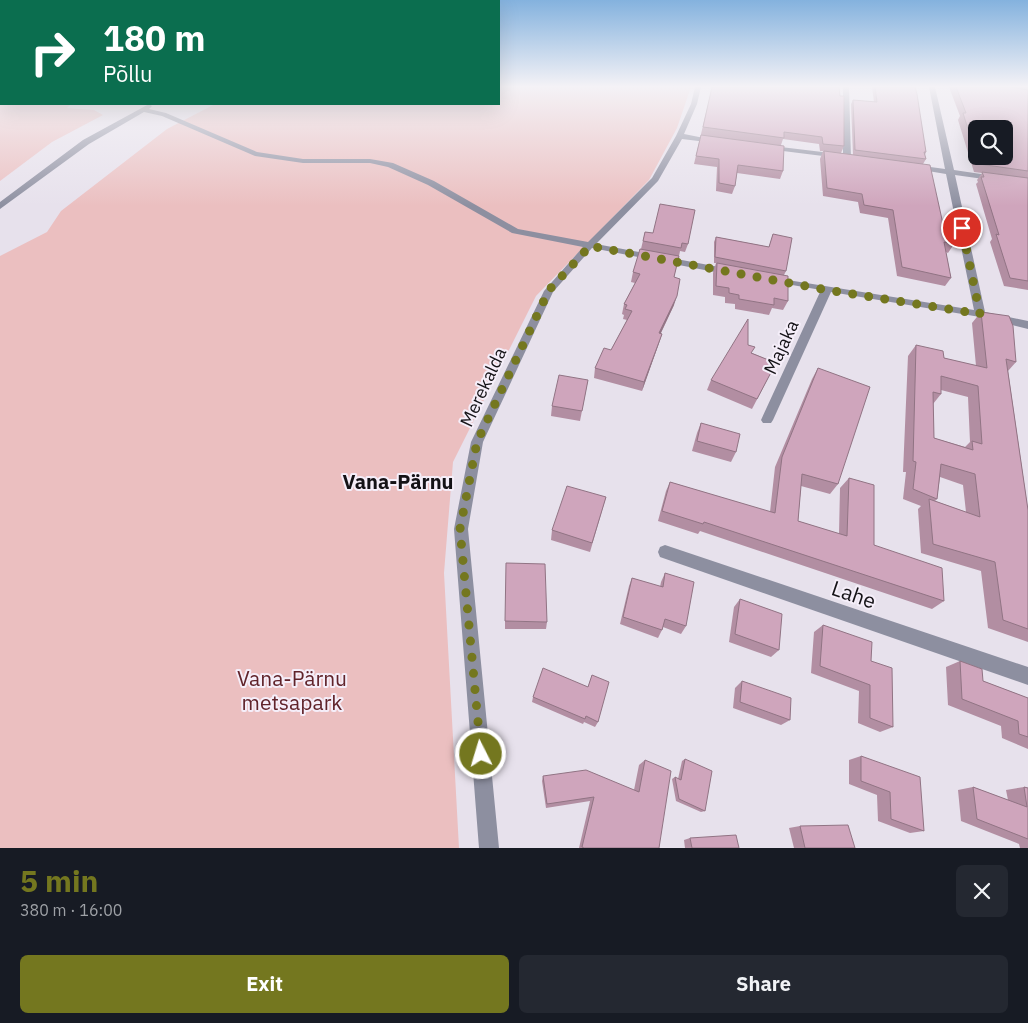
<!DOCTYPE html>
<meta charset="utf-8">
<style>
:root{--surface:#171b24;--page:#242831;--text:#f1f3f6;--muted:#9ea1a6;--accent:#74771f}
body{margin:0;font-family:"IBM Plex Sans",sans-serif;background:var(--page);color:var(--text);height:100vh;display:flex;flex-direction:column;font-size:19px;white-space:nowrap}
*{box-sizing:border-box;margin:0}
p{font-size:16px;color:var(--muted)}
.icon{flex:none;width:28px;height:28px;fill:none;stroke:currentColor;stroke-width:2;stroke-linecap:round;stroke-linejoin:round}
.map{position:relative;height:848px;overflow:hidden}
.panel{display:flex;flex-direction:column;background:var(--surface);flex:1}
.panel>*{flex:none}
.guide{position:absolute;left:0px;top:0px;width:500px;height:105px;box-shadow:0 5px 20px #0002;background:#0b6e4f;color:#fff;overflow:hidden}
.controls{position:absolute;left:968px;top:120px;display:grid;gap:10px}
.controls a{display:grid;place-items:center;width:45px;height:45px;border-radius:8px;background:var(--surface);box-shadow:0 5px 20px #0002;font-size:25px}
.pin{position:absolute;display:grid;place-items:center;width:42px;height:42px;color:#fff;margin:-21px;border:2px solid #fff;border-radius:50%;box-shadow:0 1px 5px #0007}
.me{position:absolute;width:55px;margin:-28px;rotate:355deg;stroke-linejoin:round;filter:drop-shadow(0 0 4px #0008)}
.turn{display:flex;align-items:center;gap:18px;height:105px;padding:0 20px;font-size:22px}
.turn .icon{width:65px;height:65px;stroke-width:2.5}
.turn b{display:block;font-size:35px;line-height:42px}
.round{display:grid;place-items:center;flex:none;width:52px;height:52px;border-radius:8px;background:var(--page)}
.head{display:flex;align-items:center;justify-content:space-between;height:85px;padding:0 20px}
h1{font-size:30px;font-weight:700;line-height:38px;color:var(--accent)}
.cta{display:flex;gap:10px;margin-top:auto;padding:10px 20px}
.cta a{flex:1;height:58px;border-radius:8px;background:var(--accent);color:#fff;font-size:20px;font-weight:700;line-height:58px;text-align:center}
.cta a+a{background:var(--page);color:var(--text)}
.map>svg:first-child{display:block}
.green{fill:#ebbfc0}
.lines{fill:none;stroke-linecap:round;stroke-linejoin:round}
.street{fill:#8d8fa0;fill-rule:evenodd}
.wall{fill:#b28ea2;fill-rule:evenodd}
.shaded-wall{fill:#917484}
.building{fill:#cfa5bc;stroke:#917484;fill-rule:evenodd}
.route{stroke:#74771f;stroke-width:9;stroke-dasharray:0 16.2}
.labels{text-anchor:middle;dominant-baseline:central;stroke-width:4;stroke-linejoin:round;paint-order:stroke}
.street-label{font-size:18px;fill:#141216;stroke:#f5eef9}
.quarter-label{font-size:20px;font-weight:bold;fill:#141216;stroke:#f5eef9}
.near-street-label{font-size:21px;fill:#141216;stroke:#f5eef9}
.near-park-label{font-size:21px;fill:#60232a;stroke:#f5eef9}
</style>
<div class="map">
<svg width="1028" height="848" viewBox="0 0 1028 848">
<rect width="100%" height="100%" fill="#e7e1ec"/>
<!-- green -->
<g class="green">
<path d="M 0,87 L 1,104 L 71,104 L 67,108 L 94,110 L 103,115 L 52,142 L 0,181 Z"/>
<path d="M 499,87 L 691,87 L 677,128 L 649,180 L 536,296 L 453,462 L 444,573 L 459,848 L 0,848 L 0,256 L 47,232 L 61,211 L 167,129 L 215,104 L 499,104 Z"/>
</g>
<g class="lines">
<!-- street -->
<g class="street">
<path d="M 695,87 L 701,87 L 697,104 L 684,134 L 719,141 L 715,143 L 682,139 L 658,181 L 596,244 L 730,269 L 735,272 L 730,275 L 592,248 L 553,292 L 483,442 L 468,529 L 499,848 L 479,848 L 454,529 L 471,442 L 544,291 L 583,247 L 512,233 L 428,185 L 388,167 L 370,163 L 303,163 L 255,156 L 162,116 L 144,112 L 89,144 L 0,209 L 0,202 L 83,140 L 149,104 L 152,106 L 149,109 L 166,113 L 257,152 L 303,159 L 370,159 L 393,163 L 434,181 L 518,229 L 588,242 L 652,178 L 676,136 L 691,104 Z"/>
<path d="M 843,87 L 849,87 L 851,158 L 847,160 L 843,158 Z"/>
<path d="M 929,87 L 935,87 L 954,170 L 1028,181 L 1028,185 L 955,175 L 985,312 L 1028,321 L 1028,329 L 980,317 L 831,292 L 773,420 L 771,423 L 763,423 L 761,420 L 821,290 L 769,281 L 769,277 L 974,310 L 946,174 L 916,169 L 912,167 L 916,165 L 945,169 Z"/>
<path d="M 764,145 L 839,154 L 843,156 L 839,158 L 767,149 L 764,149 Z"/>
<path d="M 665,545 L 1028,667 L 1028,685 L 660,557 L 658,552 L 660,547 Z"/>
</g>
</g>
<!-- wall -->
<g class="wall">
<path d="M 712,87 L 844,146 L 841,153 L 853,155 L 851,104 L 853,100 L 874,102 L 872,87 L 915,87 L 926,152 L 925,155 L 926,159 L 923,164 L 943,224 L 954,244 L 948,253 L 946,252 L 951,278 L 945,286 L 897,276 L 888,218 L 860,213 L 858,202 L 823,196 L 820,159 L 823,151 L 820,151 L 819,144 L 783,139 L 781,145 L 783,171 L 780,179 L 737,173 L 735,186 L 732,194 L 716,191 L 717,167 L 694,164 Z"/>
<path d="M 949,87 L 1028,87 L 1028,290 L 1004,286 L 990,242 L 992,239 L 976,184 L 978,182 L 977,180 L 982,173 L 974,172 L 958,120 L 960,116 ZM 976,129 L 1004,156 L 976,156 Z"/>
<path d="M 645,232 L 688,244 L 685,252 L 680,251 L 679,256 L 674,277 L 674,305 L 661,333 L 662,334 L 659,343 L 642,391 L 594,378 L 595,368 L 611,350 L 627,320 L 623,319 L 624,315 L 622,314 L 624,304 L 635,283 L 631,282 L 633,272 L 641,249 Z"/>
<path d="M 773,234 L 786,271 L 784,275 L 788,301 L 783,310 L 772,308 L 769,315 L 735,309 L 735,304 L 725,303 L 725,297 L 713,295 L 713,273 L 716,263 L 714,263 L 714,242 L 716,237 L 769,247 Z"/>
<path d="M 981,312 L 1016,362 L 1008,371 L 1028,510 L 1028,642 L 988,628 L 981,571 L 921,553 L 918,509 L 921,506 L 903,499 L 906,472 L 903,472 L 908,356 L 916,345 L 944,358 L 976,366 L 972,323 ZM 941,390 L 968,397 L 970,442 L 965,447 L 934,438 L 933,404 L 941,394 ZM 940,477 L 963,485 L 966,512 L 935,501 L 937,499 Z"/>
<path d="M 752,353 L 776,363 L 752,409 L 707,390 L 711,380 Z"/>
<path d="M 818,368 L 838,484 L 830,494 L 801,486 L 798,521 L 839,534 L 840,488 L 849,478 L 874,545 L 944,601 L 932,609 L 700,531 L 698,534 L 658,521 L 666,491 L 670,482 L 770,512 L 775,467 L 812,379 Z"/>
<path d="M 588,380 L 580,421 L 551,416 L 552,406 Z"/>
<path d="M 701,423 L 736,452 L 731,462 L 692,451 L 697,433 Z"/>
<path d="M 606,497 L 590,552 L 551,540 L 552,530 Z"/>
<path d="M 665,573 L 686,626 L 681,634 L 663,627 L 662,630 L 658,638 L 620,624 L 629,586 L 632,578 L 660,587 L 661,582 Z"/>
<path d="M 740,599 L 779,650 L 771,657 L 729,642 L 734,607 Z"/>
<path d="M 505,621 L 547,622 L 546,629 L 505,629 Z"/>
<path d="M 823,625 L 871,661 L 893,727 L 880,732 L 858,723 L 859,691 L 811,673 L 814,632 Z"/>
<path d="M 960,661 L 983,681 L 1028,698 L 1028,749 L 1002,738 L 1001,726 L 948,705 L 946,667 Z"/>
<path d="M 592,675 L 598,722 L 595,727 L 584,722 L 583,724 L 532,702 L 533,697 L 588,687 Z"/>
<path d="M 742,681 L 790,720 L 781,725 L 733,708 L 735,688 Z"/>
<path d="M 861,756 L 924,831 L 910,833 L 878,821 L 877,795 L 849,784 L 849,760 Z"/>
<path d="M 685,759 L 705,811 L 701,812 L 676,801 L 672,779 L 675,777 L 678,779 L 682,761 Z"/>
<path d="M 645,760 L 659,848 L 579,848 L 590,801 L 546,808 L 542,781 L 543,776 L 634,790 L 639,765 Z"/>
<path d="M 973,787 L 1008,800 L 1006,790 L 1024,787 L 1028,788 L 1028,848 L 1020,848 L 1019,844 L 961,821 L 958,790 Z"/>
<path d="M 800,826 L 855,848 L 794,848 L 789,828 Z"/>
<path d="M 690,838 L 739,848 L 685,848 L 684,840 Z"/>
</g>
<!-- shaded-wall -->
<g class="shaded-wall">
<path d="M 677,296 L 674,305 L 656,343 L 659,333 Z"/>
<path d="M 662,334 L 659,343 L 642,391 L 644,382 Z"/>
</g>
<!-- building -->
<g class="building">
<path d="M 712,87 L 839,87 L 840,96 L 844,96 L 844,146 L 823,144 L 822,137 L 784,132 L 784,138 L 703,127 Z"/>
<path d="M 875,87 L 915,87 L 917,94 L 926,152 L 924,152 L 926,159 L 855,150 L 853,100 L 877,102 Z"/>
<path d="M 956,87 L 1010,87 L 1028,90 L 1028,171 L 979,164 L 977,156 L 1004,156 L 1004,129 L 976,129 L 976,155 L 963,113 L 966,113 Z"/>
<path d="M 701,135 L 784,146 L 783,171 L 738,165 L 735,186 L 719,183 L 719,159 L 696,156 Z"/>
<path d="M 824,151 L 930,165 L 943,224 L 950,226 L 954,244 L 944,242 L 951,278 L 902,267 L 893,210 L 864,205 L 862,194 L 827,188 Z"/>
<path d="M 982,172 L 1028,178 L 1028,281 L 1010,278 L 996,234 L 999,235 L 981,177 L 984,177 Z"/>
<path d="M 660,204 L 695,210 L 688,244 L 682,243 L 681,248 L 643,241 L 645,232 L 653,233 Z"/>
<path d="M 773,234 L 792,238 L 786,271 L 715,257 L 716,237 L 769,247 Z"/>
<path d="M 640,249 L 679,256 L 674,277 L 680,279 L 677,296 L 659,333 L 662,334 L 644,382 L 595,368 L 604,348 L 611,350 L 632,311 L 625,309 L 627,305 L 624,304 L 640,274 L 633,272 Z"/>
<path d="M 717,263 L 788,276 L 788,301 L 774,298 L 774,305 L 739,299 L 739,295 L 729,293 L 729,288 L 716,286 Z"/>
<path d="M 981,312 L 1009,316 L 1013,326 L 1016,362 L 1006,359 L 1028,510 L 1028,629 L 1003,620 L 995,562 L 933,544 L 929,499 L 980,517 L 975,474 L 941,464 L 937,499 L 913,489 L 916,462 L 913,461 L 916,345 L 943,351 L 944,358 L 987,368 ZM 941,376 L 978,386 L 982,444 L 972,441 L 973,450 L 934,438 L 933,392 L 941,394 Z"/>
<path d="M 748,319 L 748,345 L 755,347 L 751,353 L 776,363 L 757,399 L 711,380 Z"/>
<path d="M 818,368 L 870,387 L 838,484 L 802,474 L 798,521 L 847,536 L 849,478 L 874,485 L 874,545 L 942,568 L 944,601 L 704,522 L 703,524 L 662,511 L 670,482 L 775,513 L 782,457 Z"/>
<path d="M 559,375 L 588,380 L 582,411 L 552,406 Z"/>
<path d="M 701,423 L 740,434 L 736,452 L 697,441 Z"/>
<path d="M 567,486 L 606,497 L 592,543 L 552,530 Z"/>
<path d="M 506,563 L 545,564 L 547,622 L 505,621 Z"/>
<path d="M 665,573 L 694,582 L 686,626 L 665,619 L 662,630 L 623,617 L 632,578 L 663,587 Z"/>
<path d="M 740,599 L 782,614 L 779,650 L 735,634 Z"/>
<path d="M 823,625 L 872,642 L 871,661 L 892,668 L 893,727 L 870,718 L 870,685 L 820,666 Z"/>
<path d="M 960,661 L 982,669 L 983,681 L 1028,698 L 1028,737 L 1019,734 L 1018,721 L 962,699 Z"/>
<path d="M 543,668 L 588,687 L 592,675 L 609,682 L 598,722 L 586,716 L 585,719 L 533,697 Z"/>
<path d="M 742,681 L 791,698 L 790,720 L 740,702 Z"/>
<path d="M 861,756 L 920,777 L 924,831 L 891,819 L 890,792 L 861,781 Z"/>
<path d="M 685,759 L 712,771 L 705,811 L 679,799 L 675,777 L 681,780 Z"/>
<path d="M 645,760 L 671,771 L 659,848 L 584,848 L 582,847 L 594,797 L 547,804 L 543,776 L 586,770 L 639,792 Z"/>
<path d="M 973,787 L 1027,807 L 1024,787 L 1028,788 L 1028,839 L 977,819 Z"/>
<path d="M 848,825 L 855,848 L 805,848 L 800,826 Z"/>
<path d="M 736,835 L 739,848 L 692,848 L 690,838 Z"/>
</g>
<!-- sky -->
<linearGradient id="sky" x2="0" y2="1"><stop stop-color="#84b2de"/><stop offset="0.42" stop-color="#f4f2f6"/><stop offset="1" stop-color="#f4f2f6" stop-opacity="0"/></linearGradient>
<rect width="1028" height="206" fill="url(#sky)"/>
<g class="lines">
<!-- route -->
<path class="route" d="M 481,754 L 460,529 L 477,442 L 549,290 L 590,246 L 827,290 L 980,314 L 962,228"/>
</g>
<g class="labels">
<!-- street labels -->
<g class="street-label">
<text transform="translate(781 347) rotate(-65)">Majaka</text>
<text transform="translate(483 387) rotate(-65)">Merekalda</text>
</g>
<!-- quarter labels -->
<g class="quarter-label">
<text x="398" y="481">Vana-Pärnu</text>
</g>
<!-- near-street labels -->
<g class="near-street-label">
<text transform="translate(854 594) rotate(19)">Lahe</text>
</g>
<!-- near-park labels -->
<g class="near-park-label">
<text x="292" y="678">Vana-Pärnu<tspan x="292" dy="24">metsapark</tspan></text>
</g>
</g>
</svg>
<div class="controls">
<a><svg class="icon" aria-label="search" viewBox="0 0 24 24"><circle cx="10" cy="10" r="6"/><path d="M15 15l6 6"/></svg></a>
</div>
<div class="pin" style="left:962px;top:228px;background:#d93025"><svg class="icon" aria-label="arrive" viewBox="0 0 24 24"><path d="M6 21V4h12l-3 4 3 4H6"/></svg></div>
<svg class="me" style="left:481px;top:754px" viewBox="-20 -20 40 40"><circle r="17" fill="#74771f" stroke="#fff" stroke-width="3"/><path d="M0-11L8 9 0 5-8 9z" fill="#fff"/></svg>
<div class="guide">
<div class="turn"><svg class="icon" aria-label="right" viewBox="0 0 24 24"><path d="M7 20v-9h11M14 6l5 5-5 5"/></svg><div><b>180 m</b>Põllu</div></div>
</div>
</div>
<section class="panel">
<div class="head"><div><h1>5 min</h1><p>380 m · 16:00</p></div><a class="round"><svg class="icon" aria-label="close" viewBox="0 0 24 24"><path d="M6 6l12 12M18 6L6 18"/></svg></a></div>
<div class="cta"><a>Exit</a><a>Share</a></div>
</section>
